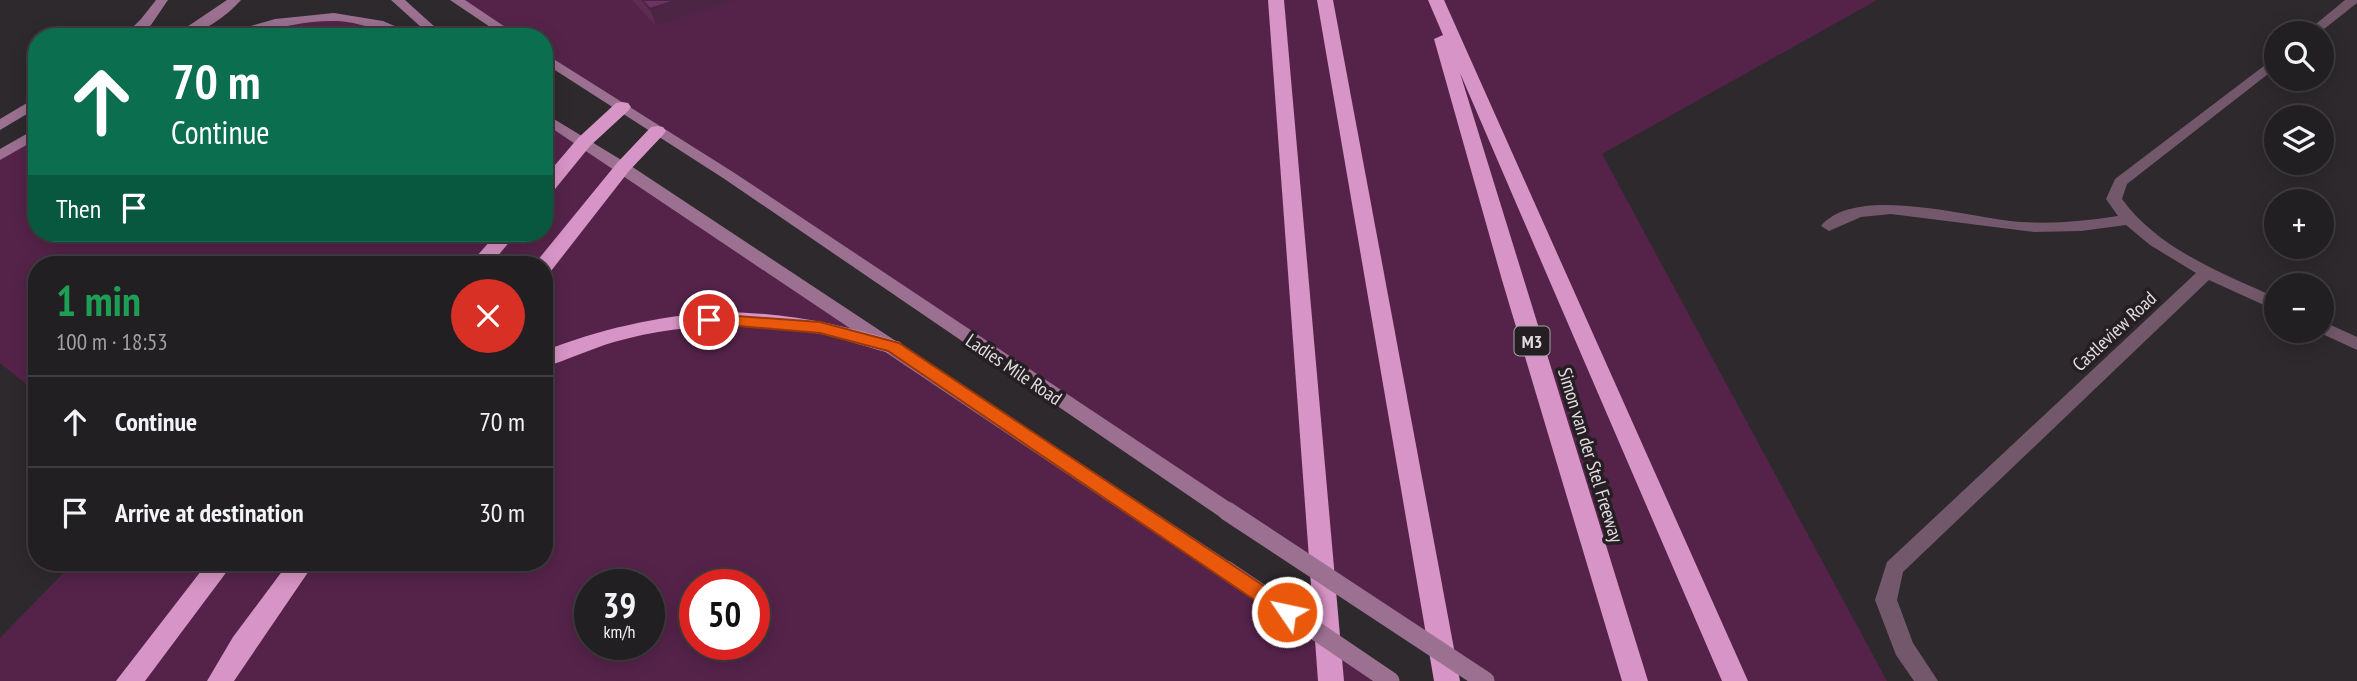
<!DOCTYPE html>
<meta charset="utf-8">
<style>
:root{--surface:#221f22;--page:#2e2c2f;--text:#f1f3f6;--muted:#a2a2a5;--line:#3f3d40}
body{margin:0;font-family:"PT Sans Narrow",sans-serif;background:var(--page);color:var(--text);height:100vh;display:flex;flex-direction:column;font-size:26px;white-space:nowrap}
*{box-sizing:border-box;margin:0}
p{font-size:23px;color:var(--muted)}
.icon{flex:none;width:38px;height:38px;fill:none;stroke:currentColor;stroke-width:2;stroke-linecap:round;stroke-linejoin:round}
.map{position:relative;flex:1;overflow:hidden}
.panel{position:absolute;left:28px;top:256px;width:525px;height:315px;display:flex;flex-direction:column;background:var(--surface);border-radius:28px;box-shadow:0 4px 18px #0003,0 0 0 2px var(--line)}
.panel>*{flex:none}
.top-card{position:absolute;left:28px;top:28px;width:525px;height:214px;border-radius:28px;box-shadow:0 4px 18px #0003,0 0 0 2px var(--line);background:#0b6e4f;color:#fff;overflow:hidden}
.controls{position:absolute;left:2264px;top:21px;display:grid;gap:14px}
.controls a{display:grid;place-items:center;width:70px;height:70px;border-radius:50%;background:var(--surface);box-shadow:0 4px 18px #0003,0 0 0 2px var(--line);font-size:35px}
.speed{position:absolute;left:574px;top:569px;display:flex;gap:14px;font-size:35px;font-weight:700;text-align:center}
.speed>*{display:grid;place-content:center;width:91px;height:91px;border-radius:50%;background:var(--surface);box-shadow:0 4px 18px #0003,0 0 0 2px var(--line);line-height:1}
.speed small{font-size:18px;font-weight:400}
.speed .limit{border:10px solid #d22;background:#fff;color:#111}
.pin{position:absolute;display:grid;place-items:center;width:60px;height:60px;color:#fff;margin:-30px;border:4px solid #fff;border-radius:50%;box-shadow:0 2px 7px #0007}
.me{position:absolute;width:77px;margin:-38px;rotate:304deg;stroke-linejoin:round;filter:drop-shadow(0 0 5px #0008)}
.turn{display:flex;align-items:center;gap:24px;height:147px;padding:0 28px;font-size:32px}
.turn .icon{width:91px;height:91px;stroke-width:2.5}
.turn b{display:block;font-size:49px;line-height:60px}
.then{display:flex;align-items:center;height:66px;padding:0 28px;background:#0003;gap:14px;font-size:26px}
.round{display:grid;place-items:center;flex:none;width:74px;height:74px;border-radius:37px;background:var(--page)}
.head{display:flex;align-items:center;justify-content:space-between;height:119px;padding:0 28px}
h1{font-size:42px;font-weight:700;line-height:52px;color:#1e9e55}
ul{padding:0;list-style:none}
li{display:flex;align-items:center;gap:21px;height:91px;padding:0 28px;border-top:2px solid var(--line)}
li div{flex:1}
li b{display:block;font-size:26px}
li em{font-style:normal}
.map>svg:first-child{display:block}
.green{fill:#55234a;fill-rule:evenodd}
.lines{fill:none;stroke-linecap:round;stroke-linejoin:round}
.minor{fill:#73586c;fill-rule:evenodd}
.secondary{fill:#9b7090;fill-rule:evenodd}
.motorway{fill:#d794c6;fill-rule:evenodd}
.secondary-bridge{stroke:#9b7090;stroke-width:19}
.wall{fill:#5e2c53}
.shaded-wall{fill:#4c2444}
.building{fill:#6d3361;stroke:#4c2444;stroke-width:2}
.route{fill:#ea580c;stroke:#983908;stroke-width:2}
.labels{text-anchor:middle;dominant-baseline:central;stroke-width:7;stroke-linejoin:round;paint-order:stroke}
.shield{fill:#251f23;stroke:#a8a3a7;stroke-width:2}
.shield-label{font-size:18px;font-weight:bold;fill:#e0dcdf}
.street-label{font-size:19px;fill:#e0dcdf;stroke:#251f23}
</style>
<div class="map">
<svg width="2357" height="681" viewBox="0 0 2357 681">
<rect width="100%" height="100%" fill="#2e292d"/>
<!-- green -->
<g class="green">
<path d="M 456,0 L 1877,0 L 1602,154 L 1887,681 L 1485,681 L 544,57 L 544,37 L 514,37 Z"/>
<path d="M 310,19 L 373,22 L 414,37 L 218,37 Z"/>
<path d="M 544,117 L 1390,681 L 0,681 L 0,638 L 74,562 L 544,562 L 544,264 L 37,264 L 37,393 L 0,363 L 0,156 L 37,132 L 37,233 L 544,233 ZM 590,584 L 649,584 L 649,644 L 590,644 ZM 695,584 L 754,584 L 754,644 L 695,644 Z"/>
</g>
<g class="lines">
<!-- minor -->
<g class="minor">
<path d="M 2345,0 L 2357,0 L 2357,3 L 2319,33 L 2305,33 Z"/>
<path d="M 2277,56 L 2277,67 L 2127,184 L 2122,199 C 2158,249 2222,273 2277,298 L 2277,311 L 2209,280 L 1903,572 L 1897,600 L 1913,643 L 1938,681 L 1914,681 L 1896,655 L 1875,600 L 1887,562 L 2196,273 L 2150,245 L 2126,225 L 2081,231 L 2034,232 L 1891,214 L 1861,217 L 1829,231 L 1821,226 C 1857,183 1972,219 2021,222 C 2054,224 2086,221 2118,216 L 2106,199 L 2115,179 Z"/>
<path d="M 2322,321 L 2357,337 L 2357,350 L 2316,331 L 2322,331 Z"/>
</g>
<!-- secondary -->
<g class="secondary">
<path d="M 156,0 L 168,0 L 151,25 L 137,37 L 123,37 L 141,19 Z"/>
<path d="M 227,0 L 241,0 C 224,19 197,37 172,37 Z"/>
<path d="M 391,0 L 405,0 L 446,37 L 432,37 Z"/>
<path d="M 450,0 L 465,0 L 520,37 L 505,37 Z"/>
<path d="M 334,13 L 383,21 L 420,37 C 391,37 365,22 336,21 C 293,20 253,37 212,37 L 275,19 Z"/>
<path d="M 544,53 L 733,172 L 1234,505 L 1237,511 L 1234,517 L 1227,519 L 1220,517 L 723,178 L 544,63 Z"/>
<path d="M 37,97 L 37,108 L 0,130 L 0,119 Z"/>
<path d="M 544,113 L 628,164 L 1233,564 L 1236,570 L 1233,576 L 1226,579 L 1219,576 L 544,123 Z"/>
<path d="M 37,128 L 37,139 L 0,160 L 0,149 Z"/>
</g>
<!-- motorway -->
<g class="motorway">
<path d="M 1268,0 L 1284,0 L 1344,681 L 1318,681 Z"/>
<path d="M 1317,0 L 1333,0 L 1460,681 L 1434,681 Z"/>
<path d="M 1428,0 L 1444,0 L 1748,681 L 1722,681 L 1460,73 L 1648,681 L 1622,681 L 1502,280 L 1434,39 L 1443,35 Z"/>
<path d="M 622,102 L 628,103 L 631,107 L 628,111 L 590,146 L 551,194 L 544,196 L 544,178 L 578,138 L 616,103 Z"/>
<path d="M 657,126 L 663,127 L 666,131 L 663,135 L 629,171 L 551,271 L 544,272 L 544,264 L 535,264 L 537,261 L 617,163 L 651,127 Z"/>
<path d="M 497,233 L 517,233 L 491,264 L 470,264 Z"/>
<path d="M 715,312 C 784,312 835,323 900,342 L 904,347 L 900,352 L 893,354 C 869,348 845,339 821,334 C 753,321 681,323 614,342 C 590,349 568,360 544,367 L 544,351 C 600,329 655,317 715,312 Z"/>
<path d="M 208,562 L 234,562 L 145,681 L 116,681 Z"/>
<path d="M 289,562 L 315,562 L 234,681 L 207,681 L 233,637 Z"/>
</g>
<!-- secondary-bridge -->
<g class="secondary-bridge">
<path d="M 1227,511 L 1485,681"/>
<path d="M 1226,570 L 1390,681"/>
</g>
</g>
<!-- wall -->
<path class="wall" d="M 632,0 L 737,0 L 656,26 Z"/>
<!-- shaded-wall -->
<path class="shaded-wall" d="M 677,0 L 737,0 L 656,26 L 650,9 Z"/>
<!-- building -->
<path class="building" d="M 642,0 L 677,0 L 650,9 Z"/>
<!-- route -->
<path class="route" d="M 709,314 L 820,322 L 899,343 L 1294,606 L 1297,612 L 1294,618 L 1287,620 L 1281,618 L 888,351 L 820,333 L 704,323 L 702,320 Z"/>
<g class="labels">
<!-- shield labels -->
<rect class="shield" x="1514.5" y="326.5" width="35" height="29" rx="5"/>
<g class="shield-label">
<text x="1532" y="341">M3</text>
</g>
<!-- street labels -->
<g class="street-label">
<text transform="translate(2114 331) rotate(-43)">Castleview Road</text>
<text transform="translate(1014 369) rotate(34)">Ladies Mile Road</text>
<text transform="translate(1591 455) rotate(73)">Simon van der Stel Freeway</text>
</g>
</g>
</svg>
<div class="controls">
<a><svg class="icon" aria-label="search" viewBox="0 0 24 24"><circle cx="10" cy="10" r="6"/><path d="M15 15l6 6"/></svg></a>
<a><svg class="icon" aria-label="layers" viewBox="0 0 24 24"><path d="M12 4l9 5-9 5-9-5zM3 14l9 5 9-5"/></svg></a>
<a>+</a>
<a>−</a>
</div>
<div class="speed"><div>39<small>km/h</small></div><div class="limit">50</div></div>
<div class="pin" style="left:709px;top:320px;background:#d93025"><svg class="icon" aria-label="arrive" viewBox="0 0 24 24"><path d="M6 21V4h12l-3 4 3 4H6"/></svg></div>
<svg class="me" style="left:1287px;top:612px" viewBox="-20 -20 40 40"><circle r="17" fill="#ea580c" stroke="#fff" stroke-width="3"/><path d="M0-11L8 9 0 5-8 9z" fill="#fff"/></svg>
<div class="top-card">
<div class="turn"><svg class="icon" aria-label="ahead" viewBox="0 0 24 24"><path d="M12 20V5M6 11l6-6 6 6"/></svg><div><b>70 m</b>Continue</div></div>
<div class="then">Then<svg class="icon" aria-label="arrive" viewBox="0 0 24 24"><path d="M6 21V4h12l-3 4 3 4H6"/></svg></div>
</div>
<section class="panel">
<div class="head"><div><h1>1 min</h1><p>100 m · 18:53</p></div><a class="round" style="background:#d93025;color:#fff"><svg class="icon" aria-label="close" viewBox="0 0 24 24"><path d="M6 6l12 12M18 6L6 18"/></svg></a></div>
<ul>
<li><svg class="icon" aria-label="ahead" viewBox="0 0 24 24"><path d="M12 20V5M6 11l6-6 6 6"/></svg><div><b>Continue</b></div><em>70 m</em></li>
<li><svg class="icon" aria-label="arrive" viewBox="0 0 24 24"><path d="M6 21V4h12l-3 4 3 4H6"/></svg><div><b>Arrive at destination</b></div><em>30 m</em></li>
</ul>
</section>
</div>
